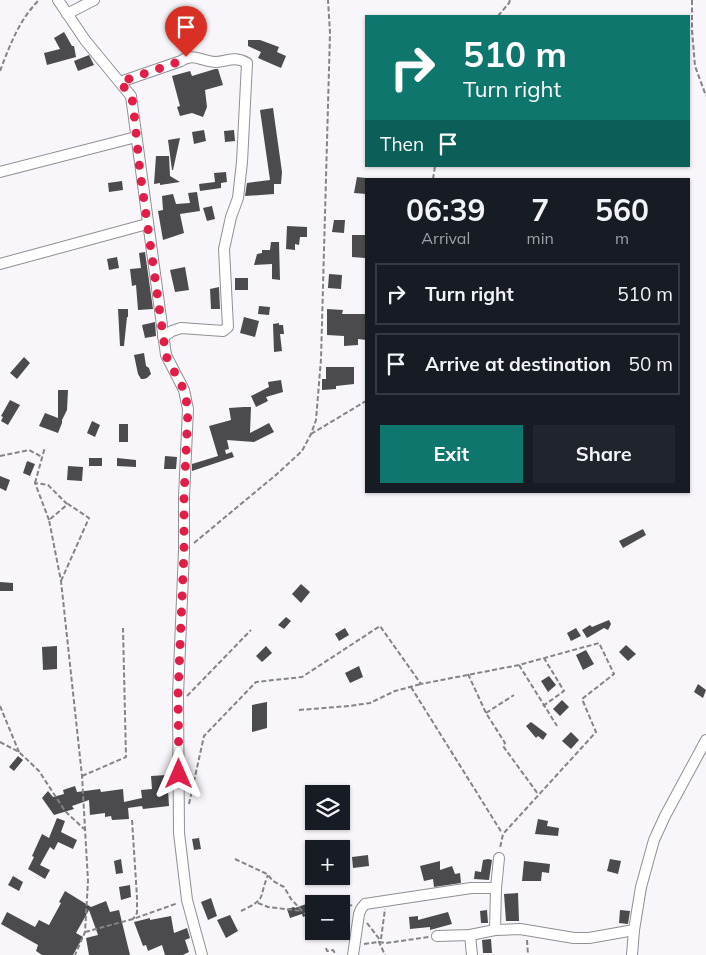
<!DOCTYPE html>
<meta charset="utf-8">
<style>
:root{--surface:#171b24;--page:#20242c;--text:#f1f3f6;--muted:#9ea1a6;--line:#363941;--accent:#0f766e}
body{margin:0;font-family:Mulish,sans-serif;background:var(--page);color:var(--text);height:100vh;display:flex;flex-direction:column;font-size:19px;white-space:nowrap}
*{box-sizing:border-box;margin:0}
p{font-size:16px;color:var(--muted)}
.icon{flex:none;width:28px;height:28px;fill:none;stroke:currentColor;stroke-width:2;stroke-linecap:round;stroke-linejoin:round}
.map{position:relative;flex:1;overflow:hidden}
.panel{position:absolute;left:365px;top:178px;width:325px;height:315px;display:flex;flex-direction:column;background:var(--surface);border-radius:0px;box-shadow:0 1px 4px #0004}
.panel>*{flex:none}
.hud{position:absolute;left:365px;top:15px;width:325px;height:152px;border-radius:0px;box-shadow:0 1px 4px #0004;background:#0f766e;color:#fff;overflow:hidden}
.buttons{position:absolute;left:305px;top:785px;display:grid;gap:10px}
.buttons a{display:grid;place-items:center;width:45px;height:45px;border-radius:0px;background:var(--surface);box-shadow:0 1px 4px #0004;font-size:25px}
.pin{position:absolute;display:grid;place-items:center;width:42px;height:42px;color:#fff;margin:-51px -21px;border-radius:50% 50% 50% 0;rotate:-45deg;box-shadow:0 0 5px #0007}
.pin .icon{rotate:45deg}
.me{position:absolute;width:55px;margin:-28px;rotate:0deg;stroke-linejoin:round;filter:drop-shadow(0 0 4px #0008)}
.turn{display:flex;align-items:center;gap:18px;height:105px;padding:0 15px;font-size:22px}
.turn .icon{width:65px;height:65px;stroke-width:2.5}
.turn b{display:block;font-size:35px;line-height:42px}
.then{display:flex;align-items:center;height:48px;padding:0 15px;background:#0003;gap:10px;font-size:19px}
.eta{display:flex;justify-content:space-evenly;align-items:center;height:85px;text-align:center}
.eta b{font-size:30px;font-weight:700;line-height:35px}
.cta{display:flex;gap:10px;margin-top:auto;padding:10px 15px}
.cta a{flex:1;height:58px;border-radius:0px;background:var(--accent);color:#fff;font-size:20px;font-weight:700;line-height:58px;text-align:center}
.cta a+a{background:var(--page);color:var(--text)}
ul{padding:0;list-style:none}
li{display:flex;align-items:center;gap:15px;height:62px;margin:0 10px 8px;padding:0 5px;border:2px solid var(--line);border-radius:0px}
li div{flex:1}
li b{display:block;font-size:19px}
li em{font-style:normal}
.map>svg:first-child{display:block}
.building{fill:#4b4a4d}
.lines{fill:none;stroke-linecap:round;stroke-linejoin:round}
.minor-casing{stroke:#918f93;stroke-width:12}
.path{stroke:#848385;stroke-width:2;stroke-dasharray:5 2.5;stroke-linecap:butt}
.minor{stroke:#fff;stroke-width:10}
.route{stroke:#e11d48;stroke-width:9;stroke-dasharray:0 16.2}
</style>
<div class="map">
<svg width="706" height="955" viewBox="0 0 706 955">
<rect width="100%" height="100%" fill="#f8f6fa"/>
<!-- building -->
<g class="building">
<path d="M 64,32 L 72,46 L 74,46 L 76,57 L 47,65 L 44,53 L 60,49 L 54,38 Z"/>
<path d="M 248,40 L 260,40 L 279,47 L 277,52 L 286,56 L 281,68 L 258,58 L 261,52 L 248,46 Z"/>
<path d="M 89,55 L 94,65 L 78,71 L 74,61 Z"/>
<path d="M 215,69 L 218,69 L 223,85 L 205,90 L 207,107 L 203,117 L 192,113 L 180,116 L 177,107 L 180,106 L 172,76 L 190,71 L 192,76 Z"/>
<path d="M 273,108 L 282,172 L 281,184 L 274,184 L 274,194 L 245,196 L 247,183 L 270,180 L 260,110 Z"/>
<path d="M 204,130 L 206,141 L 194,144 L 192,132 Z"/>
<path d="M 234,130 L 235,141 L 225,142 L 224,131 Z"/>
<path d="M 180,138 L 173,170 L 172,170 L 168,140 Z"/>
<path d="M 156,156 L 169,156 L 170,176 L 180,182 L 160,185 L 160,183 L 154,184 Z"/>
<path d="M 226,172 L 227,182 L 221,183 L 221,188 L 200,191 L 199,184 L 215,182 L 214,173 Z"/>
<path d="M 357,177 L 366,178 L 366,194 L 354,193 Z"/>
<path d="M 122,181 L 123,190 L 109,192 L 108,183 Z"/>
<path d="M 197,192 L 200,211 L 180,214 L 184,233 L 163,240 L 158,211 L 163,210 L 162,196 L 173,194 L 176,204 L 190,203 L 188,193 Z"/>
<path d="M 212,206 L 215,219 L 207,221 L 203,208 Z"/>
<path d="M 334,220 L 345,220 L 344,233 L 332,232 Z"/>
<path d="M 287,226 L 307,227 L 307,237 L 300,237 L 299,245 L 295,244 L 295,250 L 286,249 Z"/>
<path d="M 352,235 L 366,235 L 365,258 L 352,257 Z"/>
<path d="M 271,242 L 279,242 L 280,280 L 272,279 L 272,264 L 254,265 L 257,254 L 262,253 L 262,250 L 270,250 Z"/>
<path d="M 145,252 L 153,309 L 138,310 L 136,285 L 132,286 L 130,269 L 141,268 L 139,253 Z"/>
<path d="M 117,257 L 119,268 L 109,270 L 107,259 Z"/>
<path d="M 185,267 L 189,290 L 175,292 L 170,270 Z"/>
<path d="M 329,274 L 342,275 L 341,289 L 328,288 Z"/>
<rect x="235" y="278" width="13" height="12"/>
<path d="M 219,287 L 220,309 L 211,309 L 210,289 Z"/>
<path d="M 259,306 L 270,307 L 269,315 L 258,314 Z"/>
<path d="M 118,309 L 128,309 L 128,317 L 127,317 L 124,346 L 120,346 Z"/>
<path d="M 327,309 L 343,310 L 342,314 L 366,314 L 366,340 L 358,339 L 358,345 L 344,346 L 344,336 L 327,335 Z"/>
<path d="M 244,317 L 259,321 L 255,337 L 240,333 Z"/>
<path d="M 155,322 L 156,336 L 145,338 L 142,325 Z"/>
<path d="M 279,323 L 279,325 L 283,325 L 284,334 L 280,334 L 282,351 L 274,352 L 273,324 Z"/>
<path d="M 144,353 L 146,366 L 149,368 L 151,374 L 147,378 L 144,379 L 141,379 L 138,374 L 134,355 Z"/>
<path d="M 24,357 L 30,363 L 17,379 L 10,373 Z"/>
<path d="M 326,367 L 354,367 L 354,384 L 336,386 L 336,389 L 322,390 L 322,379 L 326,379 Z"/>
<path d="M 281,380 L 283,392 L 266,397 L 268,401 L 256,407 L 251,396 L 269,387 L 268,382 Z"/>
<path d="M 58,390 L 68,390 L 67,410 L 62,420 L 62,423 L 58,433 L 39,426 L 45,413 L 58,418 Z"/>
<path d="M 10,400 L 20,405 L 8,425 L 1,421 L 3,417 L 1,416 Z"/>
<path d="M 244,407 L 251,407 L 250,433 L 269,423 L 274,432 L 254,442 L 227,440 L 229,449 L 225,450 L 226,454 L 232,452 L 234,457 L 192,471 L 192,464 L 218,456 L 209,426 L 231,420 L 229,408 Z"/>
<path d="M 92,421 L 100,425 L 95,437 L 87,433 Z"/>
<rect x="119" y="424" width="9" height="18"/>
<path d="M 165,456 L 177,457 L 176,469 L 164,469 Z"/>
<rect x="89" y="458" width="13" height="8"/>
<path d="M 117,458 L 136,460 L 136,467 L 117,466 Z"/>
<path d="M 27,461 L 35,464 L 30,476 L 23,473 Z"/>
<path d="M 68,466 L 83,467 L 82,481 L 67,480 Z"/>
<path d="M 0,476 L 10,480 L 6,491 L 0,488 Z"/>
<path d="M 643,529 L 646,535 L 623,548 L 619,541 Z"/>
<path d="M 0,582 L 13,583 L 13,591 L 0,591 Z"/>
<path d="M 301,584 L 310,592 L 301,603 L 292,594 Z"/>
<path d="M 286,617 L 291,621 L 284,629 L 278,625 Z"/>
<path d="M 609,620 L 611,624 L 608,630 L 604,628 L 587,638 L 582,630 L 590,625 L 592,627 Z"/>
<path d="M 345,628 L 349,635 L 339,641 L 335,634 Z"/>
<path d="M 576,628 L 581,636 L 571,641 L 567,633 Z"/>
<path d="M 626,645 L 636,654 L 628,661 L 619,652 Z"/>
<path d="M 57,646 L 57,669 L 43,670 L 42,647 Z"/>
<path d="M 266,646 L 272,653 L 262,662 L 256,656 Z"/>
<path d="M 586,650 L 594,664 L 583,670 L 576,655 Z"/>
<path d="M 359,666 L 363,677 L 350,683 L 345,673 Z"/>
<path d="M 549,676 L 556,685 L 548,692 L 541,681 Z"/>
<path d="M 698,684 L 706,690 L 703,698 L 694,692 Z"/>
<path d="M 562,700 L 569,707 L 560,716 L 553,709 Z"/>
<path d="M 267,702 L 267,728 L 252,732 L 252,705 Z"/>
<path d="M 531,722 L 547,734 L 543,740 L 538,736 L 536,738 L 526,726 Z"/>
<path d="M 571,732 L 579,740 L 571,749 L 562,741 Z"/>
<path d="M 18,756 L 23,760 L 14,771 L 9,767 Z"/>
<path d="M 167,775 L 169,806 L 143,809 L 142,806 L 128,808 L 129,819 L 112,820 L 111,816 L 105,817 L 105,813 L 90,815 L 89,800 L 72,806 L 74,809 L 54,815 L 42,798 L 48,791 L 53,797 L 64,794 L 63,790 L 75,786 L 77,792 L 100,789 L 101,792 L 123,789 L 124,802 L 142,798 L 141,790 L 152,789 L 151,776 Z"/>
<path d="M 57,818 L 65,821 L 61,832 L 77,840 L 73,849 L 58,842 L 54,850 L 50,847 L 40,865 L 50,870 L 45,879 L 28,869 L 34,857 L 32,856 L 42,834 L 49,838 Z"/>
<path d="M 538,819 L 548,821 L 547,826 L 559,828 L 558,836 L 535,834 Z"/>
<path d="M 199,838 L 201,849 L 194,850 L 192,839 Z"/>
<path d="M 368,855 L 369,866 L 353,868 L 352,857 Z"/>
<path d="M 121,859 L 123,873 L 116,874 L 114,861 Z"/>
<path d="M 488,859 L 492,860 L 489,880 L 474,879 L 475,871 L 481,872 L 483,860 Z"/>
<path d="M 610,859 L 621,861 L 618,874 L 607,871 Z"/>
<path d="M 440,861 L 440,870 L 452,866 L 455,874 L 460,873 L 461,883 L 434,887 L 433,879 L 424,881 L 420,866 Z"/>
<path d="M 524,861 L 550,864 L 549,873 L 542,872 L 541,881 L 522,881 Z"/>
<path d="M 13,876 L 23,882 L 19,891 L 8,885 Z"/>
<path d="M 130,885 L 131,897 L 121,900 L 119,887 Z"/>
<path d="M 65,891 L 91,907 L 106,901 L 110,912 L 119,910 L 130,955 L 89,955 L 86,938 L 98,935 L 89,910 L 76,933 L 83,937 L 73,955 L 42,955 L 36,951 L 38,945 L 1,924 L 7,912 L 35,927 L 39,920 L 49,925 L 61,903 L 59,902 Z"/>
<path d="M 518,893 L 519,921 L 506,921 L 504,894 Z"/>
<path d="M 211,898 L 217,916 L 208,920 L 201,902 Z"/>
<path d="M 309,903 L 313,913 L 303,917 L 302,914 L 290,918 L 287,909 L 294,907 L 295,908 Z"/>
<path d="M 487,910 L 488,923 L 481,923 L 480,911 Z"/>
<path d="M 620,910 L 630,911 L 628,924 L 619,923 Z"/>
<path d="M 448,912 L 452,924 L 430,930 L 430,927 L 410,929 L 409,917 L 418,916 L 418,920 Z"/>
<path d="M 230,915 L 238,931 L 226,938 L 217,920 Z"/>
<path d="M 171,916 L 174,933 L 187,928 L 190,938 L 185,940 L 189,952 L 183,955 L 165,955 L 162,945 L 148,951 L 146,945 L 143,946 L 134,922 L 150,918 L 150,920 Z"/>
<path d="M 491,939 L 492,953 L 483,953 L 482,940 Z"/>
</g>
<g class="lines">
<!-- minor casing -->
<g class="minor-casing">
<g id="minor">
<path d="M 58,0 L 85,40 L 131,96 L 166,355 L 184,390 L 188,409 L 184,497 L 184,551 L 178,695 L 179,833 L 187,900 L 202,955"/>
<path d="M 67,14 L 94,0"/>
<path d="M 120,82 L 181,61 C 193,52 203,62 216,62 C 228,61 235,56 247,63 L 242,162 L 238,198 L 231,217 L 224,249 L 228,327 L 223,331 L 181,328 L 172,331 L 163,337"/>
<path d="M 0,172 L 136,137"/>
<path d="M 0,264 L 147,224"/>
<path d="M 495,930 L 496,888 L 499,858"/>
<path d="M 470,935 L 472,955"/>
<path d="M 437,936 L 470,935 L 495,930 L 520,929 L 574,938 L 589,938 L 634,930"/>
<path d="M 353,955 L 359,914 L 361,909 L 365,904 L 471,888 L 496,888"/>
<path d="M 632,955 L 634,930 L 641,887 L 654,840 L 665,816 L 706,740"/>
</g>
</g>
<!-- path -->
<g class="path">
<path d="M 692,0 L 692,30 L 695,66 L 706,96"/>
<path d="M 498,16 L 509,3 L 510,0"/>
<path d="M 0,71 C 10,45 19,20 39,0"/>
<path d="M 433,179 L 435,166"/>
<path d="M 311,434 L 366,401"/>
<path d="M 0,456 L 29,450 L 42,457"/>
<path d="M 35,483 L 45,447"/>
<path d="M 49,520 L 35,483 L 48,485 L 67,504"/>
<path d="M 194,543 L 277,474 L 302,451 L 311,434 L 316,420 L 321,359 L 330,33 L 328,0"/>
<path d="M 61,581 L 89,518 L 68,504 L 49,520 L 61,581 L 82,776 L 88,881 L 85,932 L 75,955"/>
<path d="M 519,665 L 557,726"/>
<path d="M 468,674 L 486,713 L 505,743 L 503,746 L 538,794"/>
<path d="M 411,687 L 502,833"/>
<path d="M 187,696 L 251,630"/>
<path d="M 0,706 L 19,752"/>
<path d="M 543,706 L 564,691 L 544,658"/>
<path d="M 299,710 L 349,706 L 370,703 L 395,691 L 421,684"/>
<path d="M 486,713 L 514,695"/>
<path d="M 0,742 L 19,752 L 39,771 L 65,811 L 84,829"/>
<path d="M 82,776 L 126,757 L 123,628"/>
<path d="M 189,804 L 204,736 L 256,682 L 302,677 L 380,626 L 421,684 L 519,665 L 599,643 L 614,674 L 582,699 L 596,732 L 503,834 L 500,848"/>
<path d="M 132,820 L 137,897 L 137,913 L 133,919"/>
<path d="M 235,859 L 267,874 L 273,881 L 284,887 L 291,899 L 305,914 L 314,919"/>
<path d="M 258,903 L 268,907 L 302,911"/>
<path d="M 341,910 L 347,906 L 353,905"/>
<path d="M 241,911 C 268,898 258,899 268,875"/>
<path d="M 367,923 L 380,940 L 379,942 L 385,955"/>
<path d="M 320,931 L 321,936"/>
<path d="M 85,932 L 133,919 L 178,903"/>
<path d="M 381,939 L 385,909"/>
<path d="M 527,940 L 528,955"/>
<path d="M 364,944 L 379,942 L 386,943 L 429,937"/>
<path d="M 326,948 L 327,951 L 333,950 L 336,955"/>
</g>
<!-- minor -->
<use href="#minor" class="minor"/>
</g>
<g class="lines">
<!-- route -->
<path class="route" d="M 179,774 L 178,695 L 184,551 L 184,497 L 188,409 L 184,390 L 166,356 L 140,172 L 133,103 L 131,96 L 120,82 L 181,61 L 186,57"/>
</g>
</svg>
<div class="buttons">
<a><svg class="icon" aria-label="layers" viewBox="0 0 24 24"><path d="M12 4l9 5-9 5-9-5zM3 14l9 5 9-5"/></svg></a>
<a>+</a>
<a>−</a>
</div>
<div class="pin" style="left:186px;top:57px;background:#d93025"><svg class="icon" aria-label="arrive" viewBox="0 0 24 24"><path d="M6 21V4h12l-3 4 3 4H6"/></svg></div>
<svg class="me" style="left:179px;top:774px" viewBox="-20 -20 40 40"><path d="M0-17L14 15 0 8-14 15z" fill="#e11d48" stroke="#fff" stroke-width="4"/></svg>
<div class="hud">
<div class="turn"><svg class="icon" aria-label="right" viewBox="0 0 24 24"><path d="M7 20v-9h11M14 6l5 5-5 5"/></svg><div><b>510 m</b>Turn right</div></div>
<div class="then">Then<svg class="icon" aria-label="arrive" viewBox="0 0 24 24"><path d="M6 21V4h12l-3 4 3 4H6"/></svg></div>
</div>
<section class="panel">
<div class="eta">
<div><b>06:39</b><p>Arrival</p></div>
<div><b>7</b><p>min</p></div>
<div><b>560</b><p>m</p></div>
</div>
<ul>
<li><svg class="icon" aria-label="right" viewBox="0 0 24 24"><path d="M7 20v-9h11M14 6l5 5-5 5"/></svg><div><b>Turn right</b></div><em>510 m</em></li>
<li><svg class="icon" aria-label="arrive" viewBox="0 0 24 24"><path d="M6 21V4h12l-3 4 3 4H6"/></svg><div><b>Arrive at destination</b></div><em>50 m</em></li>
</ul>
<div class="cta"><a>Exit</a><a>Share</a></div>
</section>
</div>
